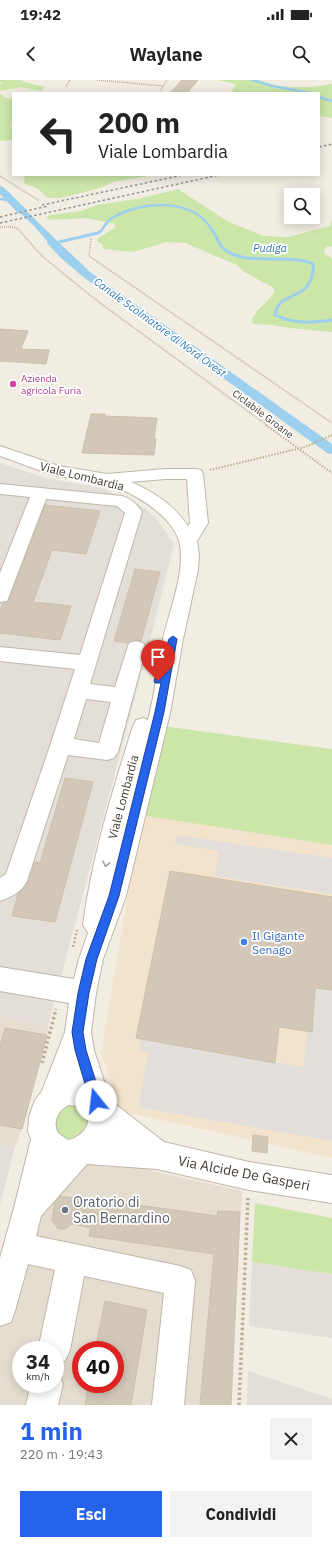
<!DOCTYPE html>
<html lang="it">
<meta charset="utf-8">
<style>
:root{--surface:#fff;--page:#f2f2f2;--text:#222;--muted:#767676;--accent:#2563eb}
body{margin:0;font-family:"IBM Plex Sans",sans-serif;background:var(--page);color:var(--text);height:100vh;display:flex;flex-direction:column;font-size:15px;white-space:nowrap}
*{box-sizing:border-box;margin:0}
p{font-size:13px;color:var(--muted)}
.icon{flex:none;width:22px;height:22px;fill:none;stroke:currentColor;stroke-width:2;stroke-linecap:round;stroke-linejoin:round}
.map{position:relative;height:1325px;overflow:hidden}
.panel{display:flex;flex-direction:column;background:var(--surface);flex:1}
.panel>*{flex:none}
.hud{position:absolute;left:12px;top:12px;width:308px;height:84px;border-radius:0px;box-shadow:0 2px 10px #0003;background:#fff;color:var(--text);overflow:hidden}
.fabs{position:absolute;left:284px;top:108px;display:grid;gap:8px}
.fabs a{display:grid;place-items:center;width:36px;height:36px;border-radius:0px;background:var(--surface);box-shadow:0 2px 10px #0003;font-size:20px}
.speed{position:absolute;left:12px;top:1261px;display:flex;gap:8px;font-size:20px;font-weight:700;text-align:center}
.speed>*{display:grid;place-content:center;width:52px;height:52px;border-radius:50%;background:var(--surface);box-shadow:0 2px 10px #0003;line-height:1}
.speed small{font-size:10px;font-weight:400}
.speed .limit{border:6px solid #d22;background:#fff;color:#111}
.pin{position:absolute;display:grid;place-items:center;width:34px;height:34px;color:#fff;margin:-41px -17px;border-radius:50% 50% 50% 0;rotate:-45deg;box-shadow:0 0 4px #0007}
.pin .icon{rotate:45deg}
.me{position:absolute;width:44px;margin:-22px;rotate:344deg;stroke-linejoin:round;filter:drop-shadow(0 0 3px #0008)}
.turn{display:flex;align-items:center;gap:14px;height:84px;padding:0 20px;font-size:18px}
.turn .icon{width:52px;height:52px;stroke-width:2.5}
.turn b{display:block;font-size:28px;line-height:34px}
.round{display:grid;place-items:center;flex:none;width:42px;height:42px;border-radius:0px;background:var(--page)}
.headline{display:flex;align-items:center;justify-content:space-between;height:68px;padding:0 20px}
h1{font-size:24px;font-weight:700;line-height:30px;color:var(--accent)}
.cta{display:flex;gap:8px;margin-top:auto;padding:8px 20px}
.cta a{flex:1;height:46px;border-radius:0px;background:var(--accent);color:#fff;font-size:16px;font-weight:700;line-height:46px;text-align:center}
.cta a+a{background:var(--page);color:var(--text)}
.status{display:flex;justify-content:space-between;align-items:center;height:28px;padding:0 20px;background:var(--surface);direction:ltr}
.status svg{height:11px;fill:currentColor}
header{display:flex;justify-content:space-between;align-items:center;height:52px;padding:0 20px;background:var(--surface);font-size:18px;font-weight:700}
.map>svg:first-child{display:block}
.residential{fill:#e5ded0;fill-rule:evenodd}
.commercial{fill:#f4e3cc}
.industrial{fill:#e3ded8}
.green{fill:#cce6aa}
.parking{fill:#e2dfdb}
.water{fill:#9dcfef}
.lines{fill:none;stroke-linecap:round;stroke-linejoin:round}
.stream-far1{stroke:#9dcfef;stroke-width:2.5}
.stream{stroke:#9dcfef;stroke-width:3}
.canal{fill:#9dcfef;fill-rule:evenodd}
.building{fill:#d3c8b8;stroke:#cdc0ab}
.minor-casing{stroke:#bfb7a8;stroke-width:2}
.path-far3{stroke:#beb096;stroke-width:1.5;stroke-dasharray:1 1;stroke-linecap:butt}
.path-far2{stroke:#beb096;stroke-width:2;stroke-dasharray:1.5 1.5;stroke-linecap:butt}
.path-far1{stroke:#beb096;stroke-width:2.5;stroke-dasharray:2 2;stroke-linecap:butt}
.path{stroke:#beb096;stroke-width:3.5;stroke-dasharray:2.5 2.5;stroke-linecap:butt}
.minor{fill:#fff;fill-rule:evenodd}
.rail{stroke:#939393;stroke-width:1.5;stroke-dasharray:2.5 2.5;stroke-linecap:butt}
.oneway{stroke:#a19e99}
.route{fill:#2563eb;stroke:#184099}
.hotel-dot{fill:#d1479c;stroke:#fff;stroke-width:1.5}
.shop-dot{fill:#3f7fe0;stroke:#fff;stroke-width:1.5}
.worship-dot{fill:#6b7280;stroke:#fff;stroke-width:1.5}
.labels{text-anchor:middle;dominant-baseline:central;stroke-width:3.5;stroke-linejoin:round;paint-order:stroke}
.far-hotel-label{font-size:10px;fill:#b23c85;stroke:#fff;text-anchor:start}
.far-street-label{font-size:10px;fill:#433c33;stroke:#fff}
.far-water-label{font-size:11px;font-style:italic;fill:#2d79ae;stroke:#fff}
.street-label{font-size:12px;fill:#433c33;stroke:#fff}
.shop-label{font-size:12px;fill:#366cbe;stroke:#fff;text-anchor:start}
.near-street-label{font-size:14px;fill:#433c33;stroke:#fff}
.near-worship-label{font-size:14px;fill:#5b616d;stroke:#fff;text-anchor:start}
</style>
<div class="status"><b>19:42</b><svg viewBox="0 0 49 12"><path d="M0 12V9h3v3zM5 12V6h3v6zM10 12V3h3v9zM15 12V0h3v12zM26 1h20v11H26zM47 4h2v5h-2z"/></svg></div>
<header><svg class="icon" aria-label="back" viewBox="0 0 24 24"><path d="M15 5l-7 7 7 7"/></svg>Waylane<svg class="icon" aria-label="search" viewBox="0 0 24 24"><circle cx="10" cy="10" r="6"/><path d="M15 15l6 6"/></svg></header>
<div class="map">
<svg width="332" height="1325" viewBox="0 0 332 1325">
<rect width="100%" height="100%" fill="#f1ede2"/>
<!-- residential -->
<g class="residential">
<path d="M 0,937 L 48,946 L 47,955 L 43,973 L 22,1049 L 15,1067 L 0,1064 Z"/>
<path d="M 108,1081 L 242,1111 L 230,1325 L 0,1325 L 0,1247 L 12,1195 L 46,1111 L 83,1082 ZM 21,1270 L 55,1270 L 55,1304 L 21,1304 ZM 81,1270 L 115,1270 L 115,1304 L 81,1304 Z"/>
</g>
<!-- commercial -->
<path class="commercial" d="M 142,734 L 332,764 L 332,1078 L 121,1031 L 101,973 Z"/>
<!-- industrial -->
<g class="industrial">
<path d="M 0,383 L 46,398 L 100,408 L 131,420 L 144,428 L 157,439 L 174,464 L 147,572 L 48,946 L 0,937 Z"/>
<path d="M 0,1064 L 15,1067 L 0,1125 Z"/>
<path d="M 252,1182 L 332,1194 L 332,1258 L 249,1246 Z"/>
<path d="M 248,1291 L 332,1319 L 332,1325 L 247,1325 Z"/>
</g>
<!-- green -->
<g class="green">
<path d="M 0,0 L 24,0 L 20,1 L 45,7 L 41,11 L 22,7 L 0,11 L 0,4 L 3,3 L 0,2 Z"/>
<path d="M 218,0 L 258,0 L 278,6 L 288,7 L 312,7 L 332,4 L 332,38 L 319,36 L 319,13 L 233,13 L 232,11 L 236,4 Z"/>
<path d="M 0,13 L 4,17 L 13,19 L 13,40 L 10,46 L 13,48 L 13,60 L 0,61 Z"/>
<path d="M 25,95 L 155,95 L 113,102 L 100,108 L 61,118 L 48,118 L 38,109 L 24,103 Z"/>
<path d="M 178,109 L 229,142 L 264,156 L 288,157 L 330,146 L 332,139 L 332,167 L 327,166 L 324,170 L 325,174 L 332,178 L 332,252 L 290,248 L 272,245 L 254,244 L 252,242 C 253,229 271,222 275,210 L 272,207 L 244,192 L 237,185 L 185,163 L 167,162 L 133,172 L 103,169 L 103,165 L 97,161 L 98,158 L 115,148 L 115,144 L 86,138 L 51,140 L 46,138 L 49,135 L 81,131 L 97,125 L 142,118 Z"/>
<path d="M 163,646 L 332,669 L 332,765 L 141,735 Z"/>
<path d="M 71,1024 C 90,1030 91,1037 84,1054 L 67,1061 L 57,1056 L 54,1038 L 60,1028 Z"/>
<path d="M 255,1123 L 332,1138 L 332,1194 L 252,1182 Z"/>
</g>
<!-- parking -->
<g class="parking">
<path d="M 177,755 L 332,778 L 332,814 L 215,796 L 219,771 L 175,764 Z"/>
<path d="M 310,907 L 332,910 L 332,1061 L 138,1027 L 148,972 L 139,970 L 141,959 L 304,987 Z"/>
</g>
<!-- water -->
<path class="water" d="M 9,112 L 16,121 L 75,178 L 64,180 L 33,145 L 0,114 Z"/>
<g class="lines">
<!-- stream-far1 -->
<g class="stream-far1">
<path d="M 252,0 L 273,6 L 310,13"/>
<path d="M 319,17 L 332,21"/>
<path d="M 0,119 L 6,120"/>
<path d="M 100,152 C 104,147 107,141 112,138 C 142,120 195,117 213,152"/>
</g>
<!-- stream -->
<g class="stream">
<path d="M 213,151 C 216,156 218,162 222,167 C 242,188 286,172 313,184 C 314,190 313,194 311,199 C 303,221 279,211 275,235 C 293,244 312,243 332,240"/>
<path d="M 59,162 L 98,153 L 101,151"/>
</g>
<!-- canal -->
<g class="canal">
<path d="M 0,106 L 3,107 L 26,129 L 27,131 L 26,133 L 18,133 L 0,114 Z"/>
<path d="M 52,159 C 57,160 84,186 90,192 L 332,364 L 332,374 L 327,373 L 82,196 L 60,177 L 48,164 L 47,162 L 48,160 Z"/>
</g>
</g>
<!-- building -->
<g class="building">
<path d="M 182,0 L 198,0 L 187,13 L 170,13 Z"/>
<path d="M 0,249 L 28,251 L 21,269 L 49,270 L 46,284 L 0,281 Z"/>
<path d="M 91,334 L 105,334 L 104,336 L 157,338 L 154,359 L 156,359 L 154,375 L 82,373 Z"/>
<path d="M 45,425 L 100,431 L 86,474 L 52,470 L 33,522 L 71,526 L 60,560 L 0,553 L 0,531 L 3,523 L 8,522 Z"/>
<path d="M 135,489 L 160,492 L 141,561 L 136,560 L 128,563 L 114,561 Z"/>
<path d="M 65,698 L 93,702 L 55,842 L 12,836 L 18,814 L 28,802 L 35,782 L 40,783 Z"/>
<path d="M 170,791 L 332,817 L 332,910 L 315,908 L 312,952 L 279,947 L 275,983 L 136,958 Z"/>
<path d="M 5,948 L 47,955 L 22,1049 L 0,1045 L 0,966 Z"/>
<path d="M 253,1055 L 268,1057 L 267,1073 L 252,1071 Z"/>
<path d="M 60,1116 L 95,1121 L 95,1119 L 217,1136 L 218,1131 L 240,1132 L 231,1325 L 200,1325 L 214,1174 L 89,1156 L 91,1148 L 72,1144 L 65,1149 L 58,1149 L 52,1140 L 55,1122 Z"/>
<path d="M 105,1221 L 147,1230 L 131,1325 L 85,1325 L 89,1304 L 115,1304 L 115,1270 L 95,1270 Z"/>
</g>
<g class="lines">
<!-- minor casing -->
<g class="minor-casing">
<g id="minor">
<path d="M 0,366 L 59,386 L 107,394 L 165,389 L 195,389 L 201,390 L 203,394 L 208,443 L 197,461 L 199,475 L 198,490 L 183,559 L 170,633 L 126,816 L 103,879 L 96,913 L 91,952 L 94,970 L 110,1020 L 164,1062 L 249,1082 L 332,1095 L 332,1123 L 249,1110 L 157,1089 L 87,1084 L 41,1136 L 36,1156 L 180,1186 L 191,1190 L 195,1201 L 184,1325 L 152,1325 L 164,1213 L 84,1196 L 70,1270 L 65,1281 L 55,1285 L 55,1270 L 38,1270 L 55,1190 L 28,1184 L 15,1231 L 11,1242 L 0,1246 L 0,1178 L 14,1128 L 31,1059 L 28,1051 L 29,1037 L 35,1020 L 42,1011 L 65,952 L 69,923 L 0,911 L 0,887 L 74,899 L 79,879 L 88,853 L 83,845 C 92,777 112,712 133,646 L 136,640 L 143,638 L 148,640 C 155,613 158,586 163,559 C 169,532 187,488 179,461 C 173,439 141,417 120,409 C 99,401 76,400 55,395 C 36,390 18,382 0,376 ZM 165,399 L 187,399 L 190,443 L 188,446 C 174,425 154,412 131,402 ZM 69,1025 C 73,1025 78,1026 82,1028 C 97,1038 83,1058 68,1060 L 58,1053 C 52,1042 58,1030 69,1025 Z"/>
<path d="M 0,404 L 122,416 C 130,418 138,425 142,432 L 90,604 L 115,607 L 129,563 L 136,561 L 143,563 L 146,568 L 118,672 L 114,678 L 107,680 L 68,675 L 27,801 C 22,812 11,817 0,821 L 0,798 L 6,794 L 50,666 L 75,589 L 0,581 L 0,567 L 80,575 L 125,433 L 117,426 L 46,419 L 9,516 L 7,521 L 0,522 L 0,493 L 30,417 L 0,414 ZM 86,619 L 111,622 L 99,663 L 74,659 Z"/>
<path d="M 55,1291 L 58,1293 L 63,1304 L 58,1325 L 26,1325 L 31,1304 L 55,1304 Z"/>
</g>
</g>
<!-- path-far3 -->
<g class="path-far3">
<path d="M 97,0 L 163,6 L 167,0"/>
<path d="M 66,6 L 70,0"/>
<path d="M 160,13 L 163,6"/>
<path d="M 0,96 L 38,120"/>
<path d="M 0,147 L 13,147 L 18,149 L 42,176 L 96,220 L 268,346"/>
<path d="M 91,159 L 89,176 L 332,343"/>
</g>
<!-- path-far2 -->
<g class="path-far2">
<path d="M 266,345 L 332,393"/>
<path d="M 210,390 L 305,367 L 332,355"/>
</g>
<!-- path-far1 -->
<path class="path-far1" d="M 73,867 L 77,850"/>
<!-- path -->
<g class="path">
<path d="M 42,983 L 56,929"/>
<path d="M 239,1325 L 248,1118"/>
</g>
<!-- minor -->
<use href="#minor" class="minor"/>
<!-- rail -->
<g class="rail">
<path d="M 319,67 L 332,64"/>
<path d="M 42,125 L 183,95"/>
<path d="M 0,137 L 48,126"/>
<path d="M 0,143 L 219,95"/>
</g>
</g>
<!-- one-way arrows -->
<defs><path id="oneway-chevron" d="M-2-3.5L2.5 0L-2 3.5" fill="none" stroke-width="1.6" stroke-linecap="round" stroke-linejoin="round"/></defs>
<use class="oneway" href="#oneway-chevron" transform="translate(106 784) rotate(103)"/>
<!-- route -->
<path class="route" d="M 173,556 L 177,559 L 164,632 L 119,816 L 97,879 L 89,913 L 83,952 L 86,970 L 102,1021 L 100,1025 L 96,1027 L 92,1025 L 90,1021 L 75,970 L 72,952 L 78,913 L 86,879 L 109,816 L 155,632 L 161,603 L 155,603 L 154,601 L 169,559 Z"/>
<!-- markers -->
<circle class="hotel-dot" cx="13" cy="304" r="4"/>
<circle class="shop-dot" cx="244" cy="862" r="4"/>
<circle class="worship-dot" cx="65" cy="1130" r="4"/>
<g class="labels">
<!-- far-hotel labels -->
<g class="far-hotel-label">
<text x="21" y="298">Azienda<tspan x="21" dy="12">agricola Furia</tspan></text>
</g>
<!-- far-street labels -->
<g class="far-street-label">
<text transform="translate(263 334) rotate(37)">Ciclabile Groane</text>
</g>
<!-- far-water labels -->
<g class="far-water-label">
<text x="270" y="168">Pudiga</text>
<text transform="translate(160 247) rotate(36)">Canale Scolmatore di Nord Ovest</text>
</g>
<!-- street labels -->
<g class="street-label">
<text transform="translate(82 396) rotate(14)">Viale Lombardia</text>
<text transform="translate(123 717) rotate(-75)">Viale Lombardia</text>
</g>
<!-- shop labels -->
<g class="shop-label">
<text x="252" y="855">Il Gigante<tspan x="252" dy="14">Senago</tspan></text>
</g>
<!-- near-street labels -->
<g class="near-street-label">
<text transform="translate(244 1093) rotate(11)">Via Alcide De Gasperi</text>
</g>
<!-- near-worship labels -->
<g class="near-worship-label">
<text x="73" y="1122">Oratorio di<tspan x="73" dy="16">San Bernardino</tspan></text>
</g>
</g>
</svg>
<div class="fabs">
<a><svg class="icon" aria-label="search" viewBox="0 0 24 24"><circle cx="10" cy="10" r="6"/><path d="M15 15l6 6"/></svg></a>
</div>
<div class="speed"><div>34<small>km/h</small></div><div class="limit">40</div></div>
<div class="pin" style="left:158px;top:601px;background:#d93025"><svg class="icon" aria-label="arrive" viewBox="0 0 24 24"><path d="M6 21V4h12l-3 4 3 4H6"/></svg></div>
<svg class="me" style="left:96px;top:1021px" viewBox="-20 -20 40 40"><circle r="19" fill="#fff"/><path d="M0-13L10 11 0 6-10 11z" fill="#2563eb"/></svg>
<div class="hud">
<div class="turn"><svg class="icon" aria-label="left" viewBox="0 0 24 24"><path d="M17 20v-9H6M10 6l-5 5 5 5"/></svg><div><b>200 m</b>Viale Lombardia</div></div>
</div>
</div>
<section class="panel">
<div class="headline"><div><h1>1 min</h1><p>220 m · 19:43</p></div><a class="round"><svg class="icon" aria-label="close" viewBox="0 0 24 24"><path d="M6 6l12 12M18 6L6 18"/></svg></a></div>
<div class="cta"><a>Esci</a><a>Condividi</a></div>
</section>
